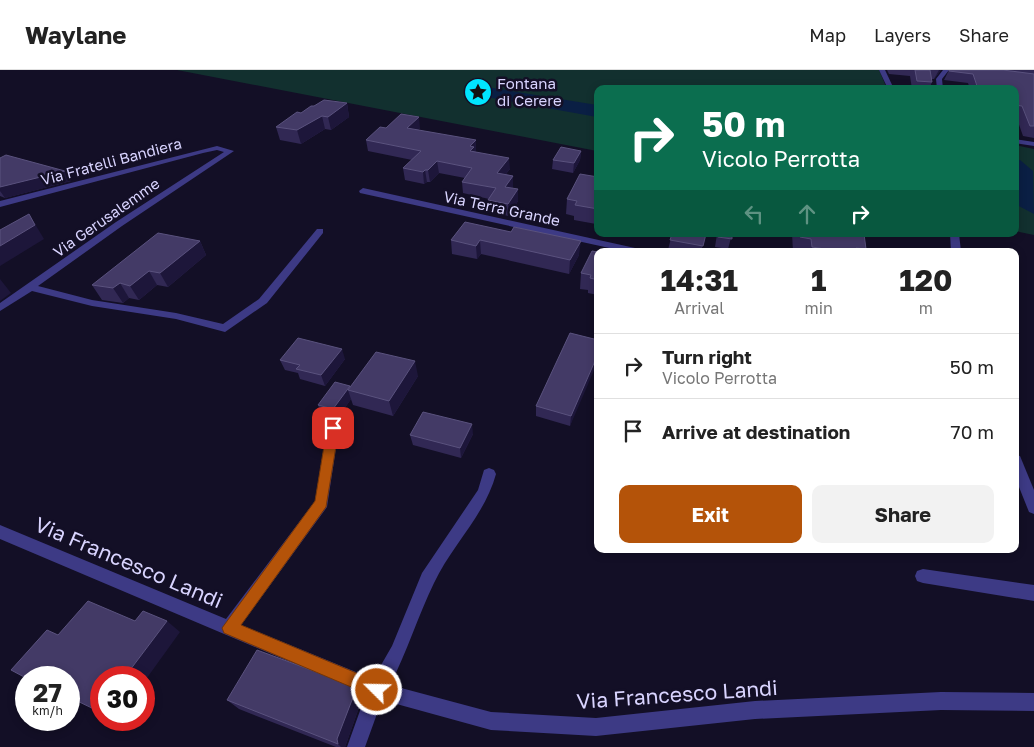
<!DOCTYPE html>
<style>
:root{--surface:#fff;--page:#f2f2f2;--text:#222;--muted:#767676;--line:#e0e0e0;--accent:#b45309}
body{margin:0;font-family:"Golos Text",sans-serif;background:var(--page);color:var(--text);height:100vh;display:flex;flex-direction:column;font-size:19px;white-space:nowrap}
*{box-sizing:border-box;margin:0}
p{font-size:16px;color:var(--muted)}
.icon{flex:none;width:28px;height:28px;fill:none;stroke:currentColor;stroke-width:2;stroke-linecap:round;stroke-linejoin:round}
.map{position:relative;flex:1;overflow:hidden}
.panel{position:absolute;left:594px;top:178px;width:425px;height:305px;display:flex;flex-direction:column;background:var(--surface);border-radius:10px;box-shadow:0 2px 8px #0003}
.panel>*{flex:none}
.hud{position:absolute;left:594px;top:15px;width:425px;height:152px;border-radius:10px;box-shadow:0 2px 8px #0003;background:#0b6e4f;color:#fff;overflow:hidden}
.speed{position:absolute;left:15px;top:596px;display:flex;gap:10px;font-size:25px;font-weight:700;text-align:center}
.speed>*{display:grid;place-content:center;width:65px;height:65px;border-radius:50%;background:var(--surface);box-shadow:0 2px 8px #0003;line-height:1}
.speed small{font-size:12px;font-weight:400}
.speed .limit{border:8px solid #d22;background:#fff;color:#111}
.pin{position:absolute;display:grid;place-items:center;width:42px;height:42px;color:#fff;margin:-21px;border-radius:10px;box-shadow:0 2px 8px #0006}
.me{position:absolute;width:55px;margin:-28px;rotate:293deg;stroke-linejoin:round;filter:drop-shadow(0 0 4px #0008)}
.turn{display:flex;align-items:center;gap:18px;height:105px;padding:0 25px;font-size:22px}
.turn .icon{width:65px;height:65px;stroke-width:2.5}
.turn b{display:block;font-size:35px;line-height:42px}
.lanes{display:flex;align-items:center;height:48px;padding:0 25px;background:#0003;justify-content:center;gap:25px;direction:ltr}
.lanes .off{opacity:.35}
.eta{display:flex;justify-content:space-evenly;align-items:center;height:85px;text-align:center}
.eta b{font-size:30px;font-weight:700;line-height:35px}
.cta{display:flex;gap:10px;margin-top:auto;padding:10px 25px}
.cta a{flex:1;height:58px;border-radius:10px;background:var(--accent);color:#fff;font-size:20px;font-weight:700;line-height:58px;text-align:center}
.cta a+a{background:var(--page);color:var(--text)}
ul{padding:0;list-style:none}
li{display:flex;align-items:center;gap:15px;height:65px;padding:0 25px;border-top:1px solid var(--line)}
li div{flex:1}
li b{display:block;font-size:19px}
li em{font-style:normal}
header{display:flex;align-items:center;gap:30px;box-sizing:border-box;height:70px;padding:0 25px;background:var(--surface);border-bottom:1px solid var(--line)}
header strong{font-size:24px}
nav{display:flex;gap:28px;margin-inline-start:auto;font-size:18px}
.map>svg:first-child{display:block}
.green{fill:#12302f}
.water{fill:#0a1f44}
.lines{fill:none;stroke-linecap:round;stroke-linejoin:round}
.minor{fill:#3d3a85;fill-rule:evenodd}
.wall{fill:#312854}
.shaded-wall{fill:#1d163a}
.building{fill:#433a66;stroke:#5a527e}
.route{fill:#b45309;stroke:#753606}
.labels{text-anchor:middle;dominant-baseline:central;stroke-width:5;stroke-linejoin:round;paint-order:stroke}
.far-poi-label{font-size:15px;fill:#d9d4ff;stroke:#130f26;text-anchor:start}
.far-street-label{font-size:15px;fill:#d9d4ff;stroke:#130f26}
.near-street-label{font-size:21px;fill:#d9d4ff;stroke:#130f26}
</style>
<header>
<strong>Waylane</strong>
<nav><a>Map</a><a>Layers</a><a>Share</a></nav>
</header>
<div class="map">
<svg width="1034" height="677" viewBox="0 0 1034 677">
<rect width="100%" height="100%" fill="#130f26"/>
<!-- green -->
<g class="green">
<path d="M 177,0 L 879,0 L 887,19 L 598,19 L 597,81 Z"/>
<path d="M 1015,75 L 1034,79 L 1034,165 L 1015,161 Z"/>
</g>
<!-- water -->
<g class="water">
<path d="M 474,15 L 597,35 L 597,47 L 464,23 Z"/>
<path d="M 1015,90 L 1020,90 L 1033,101 L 1034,144 L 1015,134 Z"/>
</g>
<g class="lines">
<!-- minor -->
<g class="minor">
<path d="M 879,0 L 885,0 L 894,19 L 888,19 Z"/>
<path d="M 943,0 L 949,0 L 942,9 L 943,19 L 937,19 L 936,9 Z"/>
<path d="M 1015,69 L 1034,72 L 1034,76 L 1015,73 Z"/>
<path d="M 217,76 L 234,81 L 122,156 L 38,216 L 92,230 L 176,243 L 223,254 L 259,229 L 317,159 L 323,159 L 323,163 L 267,233 L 225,262 L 176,249 L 92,236 L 32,221 L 0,241 L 0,233 L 116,152 L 224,82 L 217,80 L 203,83 L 0,137 L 0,131 Z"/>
<path d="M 363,118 L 635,178 L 640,181 L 623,181 L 360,123 L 359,121 Z"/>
<path d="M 950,164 L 959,164 L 961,181 L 951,181 Z"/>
<path d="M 333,353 L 338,354 L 339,358 L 327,437 L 241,555 L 373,609 L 392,576 L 422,503 L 478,420 L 484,400 L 489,398 L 494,400 L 496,404 C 485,445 452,475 434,513 C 418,546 407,582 390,615 L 491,642 L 596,648 L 755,631 L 941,622 L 1034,623 L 1034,641 L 941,640 L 755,649 L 596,666 L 491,660 L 382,630 L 365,677 L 347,677 L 366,624 L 0,469 L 0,455 L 226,549 L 315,431 L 327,358 L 328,354 Z"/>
<path d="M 1015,385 L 1020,386 L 1034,420 L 1034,444 L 1029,442 L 1015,407 Z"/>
<path d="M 923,499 L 1034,515 L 1034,531 L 923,513 L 917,511 L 915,506 L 917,501 Z"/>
</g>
</g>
<!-- wall -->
<g class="wall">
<path d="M 887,0 L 941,0 L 934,9 L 932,9 L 932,12 L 929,19 L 912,19 L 910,6 L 889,4 Z"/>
<path d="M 949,0 L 1034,0 L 1034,68 L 1023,66 L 1016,46 L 1015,46 L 1015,19 L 970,19 L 968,13 L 944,10 Z"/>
<path d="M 347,33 L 349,47 L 331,60 L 325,59 L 301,74 L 280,70 L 276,57 L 301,43 L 314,36 Z"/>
<path d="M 386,58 L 420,58 L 418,60 L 476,82 L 510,99 L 506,104 L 513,106 L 513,117 L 512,118 L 518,131 L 509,146 L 488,142 L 488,130 L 489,129 L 463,123 L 462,112 L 465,108 L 439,103 L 430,112 L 427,112 L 424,114 L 405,110 L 403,98 L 412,90 L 368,81 L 366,70 Z"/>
<path d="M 581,81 L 580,90 L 573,103 L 552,99 L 553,90 Z"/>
<path d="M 0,88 L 71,111 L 5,128 L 0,126 Z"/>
<path d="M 598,107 L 598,151 L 596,154 L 574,150 L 574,146 L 566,144 L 567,129 Z"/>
<path d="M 465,152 L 579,185 L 569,204 L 481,184 L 477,189 L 452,184 L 451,170 Z"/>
<path d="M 672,164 L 706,164 L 701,181 L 674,181 L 668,180 Z"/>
<path d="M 717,164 L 732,164 L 728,179 L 715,177 Z"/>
<path d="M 792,164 L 864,164 L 866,179 L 865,181 L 793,181 Z"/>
<path d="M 200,171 L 206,185 L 168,217 L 157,215 L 139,230 L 129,228 L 123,233 L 102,230 L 92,215 Z"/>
<path d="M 598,182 L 598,225 L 588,223 L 588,220 L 580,219 L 581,203 Z"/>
<path d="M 598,270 L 570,356 L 536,346 L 536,336 Z"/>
<path d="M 345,289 L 325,316 L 300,309 L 298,303 L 285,300 L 280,290 Z"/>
<path d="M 418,306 L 393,346 L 353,335 L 351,329 L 337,349 L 322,345 L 318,335 L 350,316 L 350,318 Z"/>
<path d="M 473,364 L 461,388 L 413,375 L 410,365 Z"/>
<path d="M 363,626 L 345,677 L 336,677 L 239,639 L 227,630 Z"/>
</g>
<!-- shaded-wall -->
<g class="shaded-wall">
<path d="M 939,0 L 941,0 L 934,9 Z"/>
<path d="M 347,33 L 349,47 L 331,60 L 328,47 Z"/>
<path d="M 322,46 L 325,59 L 301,74 L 297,60 Z"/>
<path d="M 419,47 L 420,58 L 408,69 L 407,58 Z"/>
<path d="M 476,70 L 476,82 L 471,92 L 470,76 Z"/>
<path d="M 581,81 L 580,90 L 573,103 L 574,93 Z"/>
<path d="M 509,88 L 510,99 L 497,114 L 497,103 Z"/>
<path d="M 437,91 L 439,103 L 430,112 L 428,100 Z"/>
<path d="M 425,100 L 427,112 L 424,114 L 423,102 Z"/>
<path d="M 65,101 L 71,111 L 5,128 L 0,121 L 0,117 Z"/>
<path d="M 513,106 L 513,117 L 505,129 L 505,117 Z"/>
<path d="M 518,119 L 518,131 L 509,146 L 508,134 Z"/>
<path d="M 29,144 L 44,169 L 0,196 L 0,176 Z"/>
<path d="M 480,170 L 481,184 L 477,189 L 476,176 Z"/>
<path d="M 200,171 L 206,185 L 168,217 L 160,203 Z"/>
<path d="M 581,171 L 579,185 L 569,204 L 570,190 Z"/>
<path d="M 149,201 L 157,215 L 139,230 L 130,216 Z"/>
<path d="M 0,209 L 11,223 L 0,231 Z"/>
<path d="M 120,213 L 129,228 L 123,233 L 113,218 Z"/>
<path d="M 342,279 L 345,289 L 325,316 L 321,305 Z"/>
<path d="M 598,284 L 598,291 L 570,356 L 571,346 Z"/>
<path d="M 415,291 L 418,306 L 393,346 L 389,331 Z"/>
<path d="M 350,316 L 351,321 L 348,320 L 351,329 L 337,349 L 333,339 Z"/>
<path d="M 472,354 L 473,364 L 461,388 L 460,378 Z"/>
<path d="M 167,551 L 180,562 L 144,612 L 144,608 L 124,608 Z"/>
<path d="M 357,617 L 363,626 L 345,677 L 341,677 L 338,674 L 337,669 Z"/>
</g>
<!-- building -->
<g class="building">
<path d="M 915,0 L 930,0 L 932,12 L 917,11 Z"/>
<path d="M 949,0 L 1003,0 L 1034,4 L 1034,56 L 1030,56 L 1022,36 L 1015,35 L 1015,19 L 978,19 L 973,4 L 949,1 Z"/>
<path d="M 324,30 L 347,33 L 328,47 L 322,46 L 297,60 L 276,57 L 297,42 L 301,43 L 311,36 L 314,36 Z"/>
<path d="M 401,44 L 419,47 L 407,58 L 476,70 L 470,76 L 474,77 L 470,81 L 509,88 L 497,103 L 513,106 L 505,117 L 518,119 L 508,134 L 488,130 L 496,118 L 462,112 L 472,98 L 437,91 L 428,100 L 425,100 L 423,102 L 403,98 L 421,81 L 366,70 L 380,57 L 386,58 Z"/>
<path d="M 561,77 L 581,81 L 574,93 L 553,90 Z"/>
<path d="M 6,85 L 65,101 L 0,117 L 0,88 Z"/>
<path d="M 580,104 L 598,107 L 598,139 L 575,135 L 577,131 L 567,129 Z"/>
<path d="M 29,144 L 35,155 L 0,176 L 0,160 Z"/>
<path d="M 465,152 L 511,162 L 514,157 L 581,171 L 570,190 L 480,170 L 476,176 L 451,170 Z"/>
<path d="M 158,163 L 200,171 L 160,203 L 149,201 L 130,216 L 120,213 L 113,218 L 92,215 Z"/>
<path d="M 672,164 L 706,164 L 703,176 L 670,170 Z"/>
<path d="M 718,164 L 732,164 L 732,169 L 718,167 Z"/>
<path d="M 799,164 L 864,164 L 866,179 L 856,178 L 856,181 L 838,181 L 812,177 L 811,169 L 800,167 Z"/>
<path d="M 592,181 L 598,182 L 598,210 L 590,208 L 591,205 L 581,203 Z"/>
<path d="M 570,263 L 598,270 L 598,284 L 571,346 L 536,336 Z"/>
<path d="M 298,268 L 342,279 L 321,305 L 296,299 L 300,295 L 280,290 Z"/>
<path d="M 376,282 L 415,291 L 389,331 L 348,320 Z"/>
<path d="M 335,312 L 350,316 L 333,339 L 318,335 Z"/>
<path d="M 423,342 L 472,354 L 460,378 L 410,365 Z"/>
<path d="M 88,531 L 135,551 L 143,541 L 167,551 L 124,608 L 101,608 L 101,637 L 98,641 L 69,627 L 69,608 L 26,608 L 11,600 L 47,560 L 58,565 Z"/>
<path d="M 257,580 L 357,617 L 337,669 L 338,674 L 227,630 Z"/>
</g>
<!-- route -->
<path class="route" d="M 333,354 L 339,358 L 326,437 L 241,555 L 383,614 L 385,620 L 383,626 L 377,628 L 224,563 L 222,558 L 315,431 L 327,358 Z"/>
<!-- icons -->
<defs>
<g id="sight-disc" transform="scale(1.4375)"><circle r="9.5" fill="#00e5ff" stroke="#130f26"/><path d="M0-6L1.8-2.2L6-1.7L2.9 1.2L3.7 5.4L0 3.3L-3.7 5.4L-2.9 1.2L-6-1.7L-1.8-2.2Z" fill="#111"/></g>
</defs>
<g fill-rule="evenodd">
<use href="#sight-disc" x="478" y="22"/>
</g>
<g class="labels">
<!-- far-poi labels -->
<g class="far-poi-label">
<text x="497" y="13">Fontana<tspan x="497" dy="17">di Cerere</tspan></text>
</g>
<!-- far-street labels -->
<g class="far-street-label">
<text transform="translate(111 91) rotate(-15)">Via Fratelli Bandiera</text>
<text transform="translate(502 138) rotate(12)">Via Terra Grande</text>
<text transform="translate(106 147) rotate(-35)">Via Gerusalemme</text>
</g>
<!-- near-street labels -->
<g class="near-street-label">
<text transform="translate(129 492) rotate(23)">Via Francesco Landi</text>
<text transform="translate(677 624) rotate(-4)">Via Francesco Landi</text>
</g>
</g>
</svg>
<div class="speed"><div>27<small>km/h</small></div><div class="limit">30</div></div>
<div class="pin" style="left:333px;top:358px;background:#d93025"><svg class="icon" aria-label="arrive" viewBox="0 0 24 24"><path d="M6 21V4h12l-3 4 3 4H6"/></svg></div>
<svg class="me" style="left:377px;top:620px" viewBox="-20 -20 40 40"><circle r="17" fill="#b45309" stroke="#fff" stroke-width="3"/><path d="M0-11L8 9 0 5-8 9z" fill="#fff"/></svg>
<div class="hud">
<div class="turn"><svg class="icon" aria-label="right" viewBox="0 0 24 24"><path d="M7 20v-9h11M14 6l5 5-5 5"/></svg><div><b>50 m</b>Vicolo Perrotta</div></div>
<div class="lanes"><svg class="icon off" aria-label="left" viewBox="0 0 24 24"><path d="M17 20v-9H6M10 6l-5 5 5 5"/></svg><svg class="icon off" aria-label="ahead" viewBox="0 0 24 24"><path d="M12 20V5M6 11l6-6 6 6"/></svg><svg class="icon" aria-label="right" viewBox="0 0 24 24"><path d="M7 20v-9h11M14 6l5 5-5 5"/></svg></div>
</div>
<section class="panel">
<div class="eta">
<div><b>14:31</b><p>Arrival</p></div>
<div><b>1</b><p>min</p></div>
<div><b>120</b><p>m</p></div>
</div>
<ul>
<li><svg class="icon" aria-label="right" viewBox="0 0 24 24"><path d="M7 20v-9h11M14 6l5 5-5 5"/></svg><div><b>Turn right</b><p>Vicolo Perrotta</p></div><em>50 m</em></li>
<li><svg class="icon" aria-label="arrive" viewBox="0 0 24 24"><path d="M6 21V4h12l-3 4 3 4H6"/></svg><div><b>Arrive at destination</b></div><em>70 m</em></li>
</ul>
<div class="cta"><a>Exit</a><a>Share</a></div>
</section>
</div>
